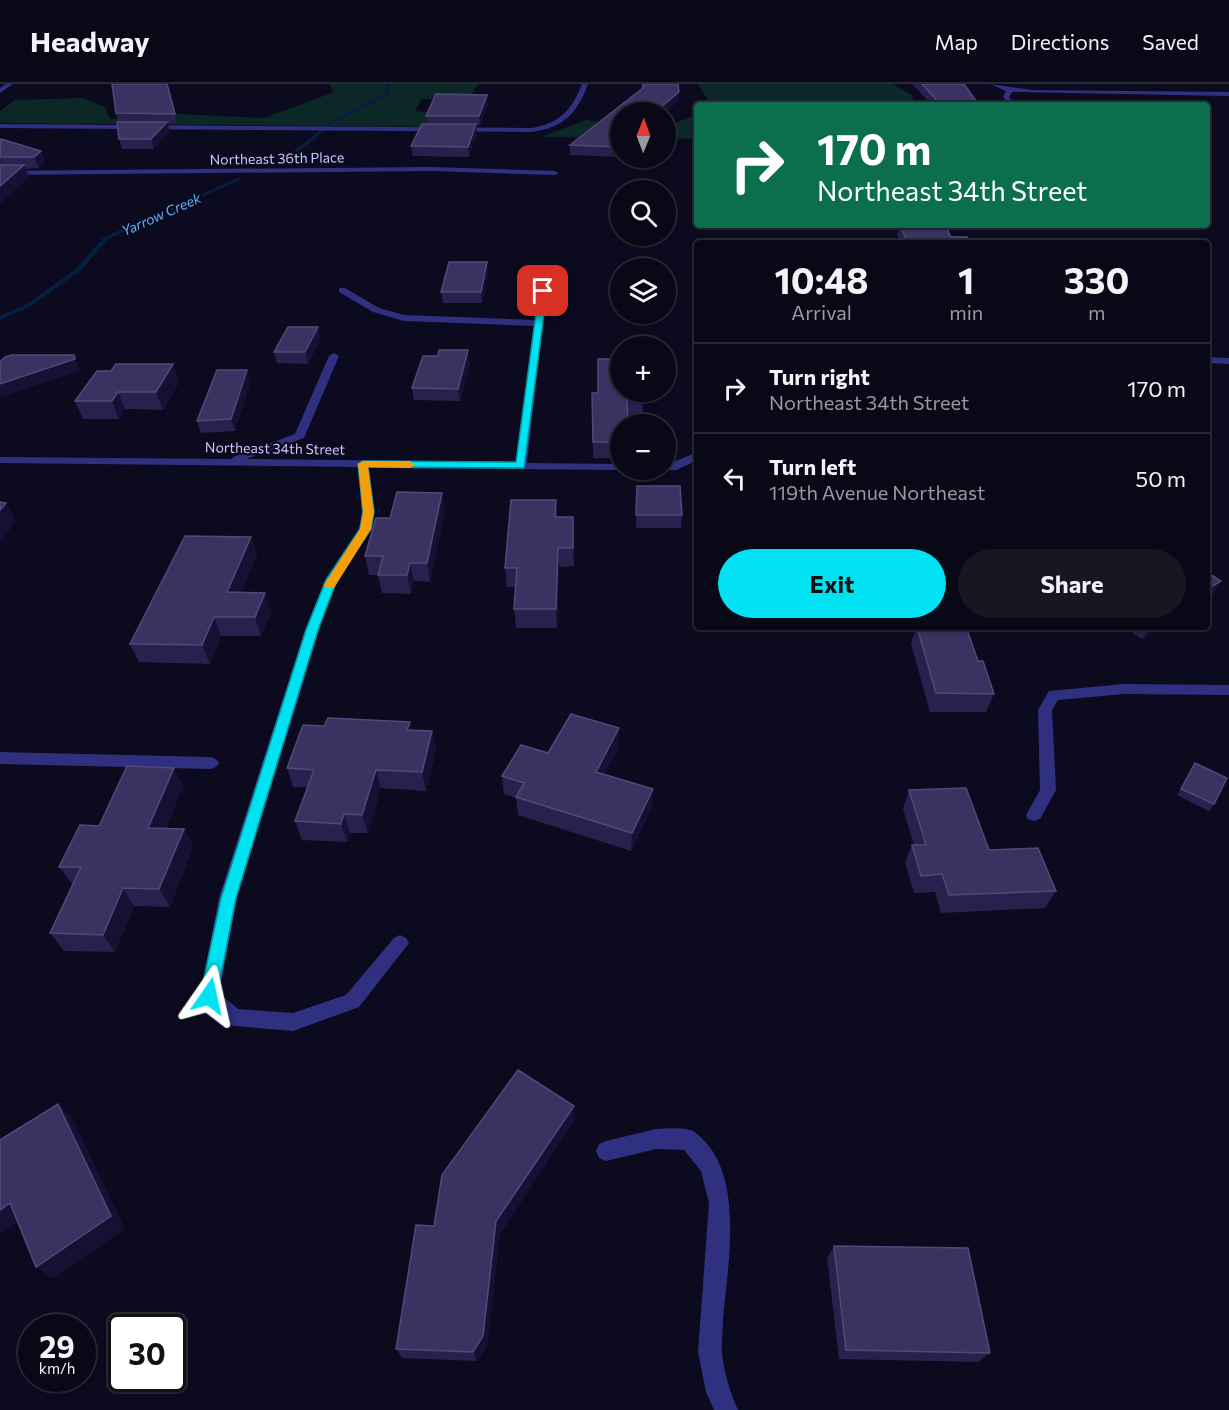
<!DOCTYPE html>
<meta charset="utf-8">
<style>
:root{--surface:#090816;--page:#171623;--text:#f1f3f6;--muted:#999aa1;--line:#292935;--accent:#00e2f1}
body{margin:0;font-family:Commissioner,sans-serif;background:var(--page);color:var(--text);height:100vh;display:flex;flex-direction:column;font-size:22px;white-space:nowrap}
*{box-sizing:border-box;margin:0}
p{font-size:20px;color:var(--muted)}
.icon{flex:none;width:33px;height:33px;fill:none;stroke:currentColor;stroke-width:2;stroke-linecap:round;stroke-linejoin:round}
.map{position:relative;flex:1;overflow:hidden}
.sheet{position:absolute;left:694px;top:156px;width:516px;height:390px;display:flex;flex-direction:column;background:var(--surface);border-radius:6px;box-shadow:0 2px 4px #0004,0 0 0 2px var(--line)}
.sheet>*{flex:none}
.banner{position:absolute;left:694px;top:18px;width:516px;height:126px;border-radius:6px;box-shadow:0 2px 4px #0004,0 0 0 2px var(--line);background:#0b6e4f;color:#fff;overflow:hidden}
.needle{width:39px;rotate:1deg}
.tools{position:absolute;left:610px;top:18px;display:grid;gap:12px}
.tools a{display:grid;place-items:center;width:66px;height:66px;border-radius:50%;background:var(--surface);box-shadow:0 2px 4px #0004,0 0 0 2px var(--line);font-size:30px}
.speed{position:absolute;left:18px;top:1230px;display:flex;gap:12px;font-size:30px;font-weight:700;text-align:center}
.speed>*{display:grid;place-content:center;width:78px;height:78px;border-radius:50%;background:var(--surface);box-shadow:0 2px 4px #0004,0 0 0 2px var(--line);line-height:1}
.speed small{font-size:15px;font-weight:400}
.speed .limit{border:3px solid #111;border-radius:9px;background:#fff;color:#111}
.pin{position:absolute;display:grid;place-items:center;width:51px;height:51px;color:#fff;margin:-26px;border-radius:12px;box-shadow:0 3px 9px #0006}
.me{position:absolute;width:66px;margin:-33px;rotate:11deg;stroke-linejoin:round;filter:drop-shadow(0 0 4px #0008)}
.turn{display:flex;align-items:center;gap:21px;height:126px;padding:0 24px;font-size:27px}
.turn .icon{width:78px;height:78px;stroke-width:2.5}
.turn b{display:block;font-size:42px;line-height:51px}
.eta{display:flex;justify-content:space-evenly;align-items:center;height:102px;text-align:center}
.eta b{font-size:36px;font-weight:700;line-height:42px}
.button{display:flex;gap:12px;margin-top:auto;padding:12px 24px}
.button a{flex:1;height:69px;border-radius:36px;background:var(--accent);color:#111;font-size:24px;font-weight:700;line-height:69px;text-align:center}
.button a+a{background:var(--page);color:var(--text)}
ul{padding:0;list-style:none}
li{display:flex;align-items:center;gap:18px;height:90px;padding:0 24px;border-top:2px solid var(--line)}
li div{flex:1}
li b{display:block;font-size:22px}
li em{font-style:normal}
header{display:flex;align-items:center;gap:36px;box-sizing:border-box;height:84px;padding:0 30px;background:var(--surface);border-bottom:2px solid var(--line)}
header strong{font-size:28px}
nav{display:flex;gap:33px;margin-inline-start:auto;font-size:21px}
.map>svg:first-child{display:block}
.green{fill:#0c2826}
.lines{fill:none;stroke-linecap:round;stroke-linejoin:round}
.stream{fill:#061e40;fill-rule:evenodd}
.minor{fill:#303081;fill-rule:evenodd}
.wall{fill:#28204d}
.shaded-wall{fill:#161032}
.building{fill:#3a3260;stroke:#504979;stroke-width:1.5}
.route{fill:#00e2f1;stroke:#00939d;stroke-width:1.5}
.slow{fill:#f59e0b}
.labels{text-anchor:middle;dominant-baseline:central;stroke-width:4.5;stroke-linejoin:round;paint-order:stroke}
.far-street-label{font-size:14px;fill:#cbc6ff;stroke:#0c0a1e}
.far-water-label{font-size:14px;font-style:italic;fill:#54b6ff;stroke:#0c0a1e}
</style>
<header>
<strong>Headway</strong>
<nav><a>Map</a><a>Directions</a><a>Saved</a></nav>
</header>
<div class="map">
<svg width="1229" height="1326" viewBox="0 0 1229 1326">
<rect width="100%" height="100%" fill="#0c0a1e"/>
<!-- green -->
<g class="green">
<path d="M 329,0 L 479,0 L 468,14 L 421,15 L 415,27 L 476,35 L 474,43 L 0,39 L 0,27 L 15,16 L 83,14 L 105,23 L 110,35 L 176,30 L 264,34 L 334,8 Z"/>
<path d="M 698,0 L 893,0 L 912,11 L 915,21 L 711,21 Z"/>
<path d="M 697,31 L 697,55 L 666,54 L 666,42 Z"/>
<path d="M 586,36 L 621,41 L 621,54 L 541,53 Z"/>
</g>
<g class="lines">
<!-- stream -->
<g class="stream">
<path d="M 386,0 L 390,0 L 388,11 L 332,40 L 287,78 L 283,78 L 283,76 L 330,38 L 385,9 Z"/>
<path d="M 238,94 L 242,95 L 108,155 L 81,186 L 31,222 L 0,236 L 0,232 L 27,220 L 77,184 L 104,153 Z"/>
</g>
<!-- minor -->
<g class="minor">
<path d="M 6,0 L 13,0 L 0,9 L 0,4 Z"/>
<path d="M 582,0 L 588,0 C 577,30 563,44 531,48 L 0,44 L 0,40 L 531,44 C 559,40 572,26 582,0 Z"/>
<path d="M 990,0 L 1032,6 L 1229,8 L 1229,12 L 1012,8 L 1009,13 L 1016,21 L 1010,21 L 1003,13 L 1006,7 Z"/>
<path d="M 431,83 L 555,87 L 559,89 L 555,91 L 431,87 L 0,91 L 0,87 Z"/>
<path d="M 339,204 L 345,204 L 379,224 L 404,231 L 535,236 L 539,207 L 546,205 L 527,379 L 621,380 L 621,386 L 625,386 L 621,386 L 369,384 L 374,428 L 371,445 L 337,496 L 319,546 L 237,814 L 219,909 L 238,925 L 293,929 L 346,911 L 394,854 L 400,851 L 406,854 L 409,859 L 359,923 L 293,947 L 234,942 C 222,937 205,924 200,912 L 219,814 L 305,546 L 325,496 L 359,445 L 362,428 L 358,383 L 0,379 L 0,373 L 232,375 L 233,373 L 295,350 L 329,272 L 334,269 L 339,272 L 304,354 L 246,375 L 516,378 L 534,242 L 404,237 L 373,228 L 339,208 Z"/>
<path d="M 1208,273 L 1229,274 L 1229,280 L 1208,279 Z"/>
<path d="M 698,368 L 698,376 L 676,386 L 661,386 L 666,386 L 666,381 Z"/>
<path d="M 1124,600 L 1229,601 L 1229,611 L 1124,610 L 1058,616 L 1052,626 L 1056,706 L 1040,735 L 1034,737 L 1028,735 L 1026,731 L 1040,706 L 1038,626 L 1049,607 Z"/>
<path d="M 0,668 L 211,673 L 216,675 L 219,679 L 216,683 L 211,685 L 0,680 Z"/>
<path d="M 656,1045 C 667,1045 687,1042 696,1049 C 747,1089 727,1182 723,1237 C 723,1247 721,1259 722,1269 C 724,1289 730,1308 738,1326 L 714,1326 L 706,1308 L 698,1268 L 709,1119 L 701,1087 L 684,1066 L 656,1065 L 606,1077 L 599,1074 L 596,1067 L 599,1060 L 606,1057 Z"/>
</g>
</g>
<!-- wall -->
<g class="wall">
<path d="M 168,0 L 177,39 L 167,39 L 170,48 L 154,65 L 122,65 L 119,55 L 118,38 L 116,29 Z"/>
<path d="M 642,0 L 678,0 L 679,8 L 679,17 L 621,28 L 621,73 L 570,71 L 570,61 L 642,5 Z"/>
<path d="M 912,0 L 964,0 L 979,21 L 932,21 Z"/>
<path d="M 487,11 L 488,20 L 480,41 L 476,41 L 477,50 L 469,73 L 413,72 L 411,62 L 427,40 L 426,32 Z"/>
<path d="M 0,56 L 41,67 L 45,79 L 39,84 L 26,85 L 29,93 L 0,119 Z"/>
<path d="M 899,141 L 945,141 L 951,153 L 970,159 L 901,159 L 897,150 Z"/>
<path d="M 488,189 L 482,219 L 443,219 L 441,208 Z"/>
<path d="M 318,243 L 320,255 L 308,280 L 277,279 L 274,268 Z"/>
<path d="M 470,278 L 460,317 L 414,316 L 412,304 Z"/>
<path d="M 247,286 L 250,298 L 235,347 L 201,349 L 197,337 Z"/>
<path d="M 111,287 L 179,298 L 163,326 L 125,325 L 119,335 L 83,335 L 75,317 Z"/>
<path d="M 592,309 L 643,314 L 643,330 L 628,330 L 621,340 L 621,374 L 593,374 Z"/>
<path d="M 637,402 L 682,431 L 681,444 L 636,444 Z"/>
<path d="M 556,416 L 557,433 L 573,433 L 574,452 L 574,482 L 559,483 L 557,544 L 516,544 L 514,525 L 516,503 L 507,503 L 505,484 Z"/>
<path d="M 445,427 L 430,498 L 414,497 L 411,510 L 382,509 L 378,491 L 369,491 L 365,472 L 390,434 Z"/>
<path d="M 251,453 L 257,471 L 241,508 L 271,528 L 261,552 L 221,552 L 210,580 L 139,578 L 130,560 Z"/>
<path d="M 916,543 L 966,543 L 978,577 L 994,610 L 986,628 L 930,628 L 911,560 Z"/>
<path d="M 1124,543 L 1164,543 L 1142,555 Z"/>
<path d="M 411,646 L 432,647 L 436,666 L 426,707 L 381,704 L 368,749 L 350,749 L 347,758 L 302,756 L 295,737 L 308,703 L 293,703 L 287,684 Z"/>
<path d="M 619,663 L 604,690 L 652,723 L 631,767 L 518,731 L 516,714 L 504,710 L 502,692 L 548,669 Z"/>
<path d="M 1195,679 L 1214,720 L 1209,727 L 1177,711 Z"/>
<path d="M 183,702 L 166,744 L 184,745 L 193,763 L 170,823 L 134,822 L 115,868 L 64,867 L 50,849 L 73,801 L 59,783 L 99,742 Z"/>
<path d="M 909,706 L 989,766 L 1056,807 L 1045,824 L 941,829 L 935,808 L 914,809 L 905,779 L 912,761 L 914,761 L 903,725 Z"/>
<path d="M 575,1036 L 500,1150 L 487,1262 L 477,1277 L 402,1274 L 396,1265 L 434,1142 Z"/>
<path d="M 834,1162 L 990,1269 L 978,1278 L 839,1275 L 827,1174 Z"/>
</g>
<!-- shaded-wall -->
<g class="shaded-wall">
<path d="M 679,8 L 679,17 L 666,28 L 655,28 Z"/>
<path d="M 487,11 L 488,20 L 480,41 L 479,32 Z"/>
<path d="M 167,38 L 170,48 L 154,65 L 151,55 Z"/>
<path d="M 476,40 L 477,50 L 469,73 L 468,63 Z"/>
<path d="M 41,67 L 45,79 L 39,84 L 34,73 Z"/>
<path d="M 24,81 L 29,93 L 0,119 L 0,102 Z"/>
<path d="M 487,178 L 488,189 L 482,219 L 481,208 Z"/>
<path d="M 318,243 L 320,255 L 308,280 L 305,268 Z"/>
<path d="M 468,266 L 470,278 L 460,317 L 458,305 Z"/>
<path d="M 74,271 L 80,287 L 0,314 L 0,300 Z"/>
<path d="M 173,280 L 179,298 L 163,326 L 156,308 Z"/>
<path d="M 247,286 L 250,298 L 235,347 L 231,335 Z"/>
<path d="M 118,308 L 125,325 L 119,335 L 112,317 Z"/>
<path d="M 442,409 L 445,427 L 430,498 L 427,479 Z"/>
<path d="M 6,419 L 16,437 L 0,459 L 0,426 Z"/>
<path d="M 573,433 L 574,452 L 574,482 L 573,464 Z"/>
<path d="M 251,453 L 257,471 L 234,527 L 227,508 Z"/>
<path d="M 558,464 L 559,483 L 557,544 L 556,525 Z"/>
<path d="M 410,479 L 414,497 L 411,510 L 407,491 Z"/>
<path d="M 1221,497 L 1211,516 L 1208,518 L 1208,505 Z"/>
<path d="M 265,509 L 271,528 L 261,552 L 255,533 Z"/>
<path d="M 214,533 L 221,552 L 210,580 L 202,561 Z"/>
<path d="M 1149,543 L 1164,543 L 1142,555 Z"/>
<path d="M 410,638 L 414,656 L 407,646 Z"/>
<path d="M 619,644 L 619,663 L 596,706 L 596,688 Z"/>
<path d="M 432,647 L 436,666 L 426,707 L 422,688 Z"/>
<path d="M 174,684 L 183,702 L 159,762 L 148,744 Z"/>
<path d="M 376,686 L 381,704 L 368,749 L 362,731 Z"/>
<path d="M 653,705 L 652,723 L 631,767 L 632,749 Z"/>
<path d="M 344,730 L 350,749 L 347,758 L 341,740 Z"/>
<path d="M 184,745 L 193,763 L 170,823 L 159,805 Z"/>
<path d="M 123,804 L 134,822 L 115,868 L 103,851 Z"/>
<path d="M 58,1020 L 73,1035 L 125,1145 L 53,1195 L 36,1183 Z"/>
<path d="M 574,1022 L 575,1036 L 500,1150 L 487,1262 L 477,1277 L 473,1268 L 496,1137 Z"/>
<path d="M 10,1119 L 27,1132 L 0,1150 L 0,1126 Z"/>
</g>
<!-- building -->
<g class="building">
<path d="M 112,0 L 167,0 L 175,30 L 116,29 Z"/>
<path d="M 643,0 L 678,0 L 679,8 L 655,28 L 621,28 L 621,63 L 570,61 L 643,4 Z"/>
<path d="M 922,0 L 964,0 L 979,21 L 941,21 Z"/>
<path d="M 436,10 L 487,11 L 479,32 L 426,32 Z"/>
<path d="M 117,38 L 167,38 L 151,55 L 119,55 Z"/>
<path d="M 422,40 L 476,40 L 468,63 L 411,62 Z"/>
<path d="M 1,55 L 41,67 L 34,73 L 0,73 Z"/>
<path d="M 0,81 L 24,81 L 0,102 Z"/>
<path d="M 900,141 L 945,141 L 951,153 L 967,153 L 970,159 L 908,159 Z"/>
<path d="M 449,178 L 487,178 L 481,208 L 441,208 Z"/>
<path d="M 288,243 L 318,243 L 305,268 L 274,268 Z"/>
<path d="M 439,266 L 468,266 L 458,305 L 412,304 L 423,272 L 438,272 Z"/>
<path d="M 12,271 L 74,271 L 75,275 L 0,300 L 0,278 L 5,273 Z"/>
<path d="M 598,275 L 621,275 L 621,308 L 643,308 L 643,314 L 627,314 L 628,340 L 621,340 L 621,358 L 593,358 L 592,309 L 598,309 Z"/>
<path d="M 116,280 L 173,280 L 156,308 L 118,308 L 112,317 L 75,317 L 97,287 L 111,287 Z"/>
<path d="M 217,286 L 247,286 L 231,335 L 197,337 Z"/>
<path d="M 637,402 L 680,402 L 682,431 L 636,431 Z"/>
<path d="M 397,408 L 442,409 L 427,479 L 410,479 L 407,491 L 378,491 L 383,472 L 365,472 L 376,434 L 390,434 Z"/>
<path d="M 511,416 L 556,416 L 555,433 L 573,433 L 573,464 L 558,464 L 556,525 L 514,525 L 517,484 L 505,484 Z"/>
<path d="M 0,418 L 6,419 L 0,426 Z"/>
<path d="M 185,452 L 251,453 L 227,508 L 265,509 L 255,533 L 214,533 L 202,561 L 130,560 Z"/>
<path d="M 1208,489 L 1221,497 L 1208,505 Z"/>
<path d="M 917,543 L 966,543 L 978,577 L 983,577 L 994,610 L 936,609 Z"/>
<path d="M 571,630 L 619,644 L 596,688 L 653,705 L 632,749 L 516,713 L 524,699 L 502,692 L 521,661 L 548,669 Z"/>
<path d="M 328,634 L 410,638 L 407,646 L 432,647 L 422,688 L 376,686 L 362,731 L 344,730 L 341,740 L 295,737 L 314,686 L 287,684 L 303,641 L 324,642 Z"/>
<path d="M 1195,679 L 1227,694 L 1214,720 L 1181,705 Z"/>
<path d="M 127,682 L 174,684 L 148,744 L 184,745 L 159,805 L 123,804 L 103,851 L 50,849 L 81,783 L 59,783 L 80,741 L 99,742 Z"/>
<path d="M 966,704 L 989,766 L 1038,764 L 1056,807 L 949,811 L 942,790 L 921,792 L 912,761 L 926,761 L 909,706 Z"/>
<path d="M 518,986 L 574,1022 L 496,1137 L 483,1252 L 473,1268 L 396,1265 L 416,1141 L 434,1142 L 442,1091 Z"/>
<path d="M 58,1020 L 111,1132 L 36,1183 L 10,1119 L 0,1126 L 0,1056 Z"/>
<path d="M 834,1162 L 968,1164 L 990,1269 L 846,1266 Z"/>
</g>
<!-- route -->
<path class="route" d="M 543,205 L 547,207 L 524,384 L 368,383 L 374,428 L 371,445 L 337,496 L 318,546 L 236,814 L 217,912 L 215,917 L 209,920 L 203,917 L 200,912 L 221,814 L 306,546 L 326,496 L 360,445 L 363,428 L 358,380 L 363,377 L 516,378 L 539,207 Z"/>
<!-- slow -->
<path class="slow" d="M 363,377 L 410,377 L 415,381 L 410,384 L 368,383 L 374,428 L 371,445 L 334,504 L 325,504 L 324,501 L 360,445 L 363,428 L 358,380 Z"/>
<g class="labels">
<!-- far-street labels -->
<g class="far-street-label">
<text transform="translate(277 74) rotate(-1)">Northeast 36th Place</text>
<text transform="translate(275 364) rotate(1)">Northeast 34th Street</text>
</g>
<!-- far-water labels -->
<g class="far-water-label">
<text transform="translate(161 130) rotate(-24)">Yarrow Creek</text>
</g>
</g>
</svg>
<div class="tools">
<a><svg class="needle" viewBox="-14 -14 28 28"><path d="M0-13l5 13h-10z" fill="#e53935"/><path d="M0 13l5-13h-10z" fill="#999aa1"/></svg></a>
<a><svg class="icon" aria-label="search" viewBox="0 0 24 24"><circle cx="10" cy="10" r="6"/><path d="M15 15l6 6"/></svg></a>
<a><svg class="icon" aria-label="layers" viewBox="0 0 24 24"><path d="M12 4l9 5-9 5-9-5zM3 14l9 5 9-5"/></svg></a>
<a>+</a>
<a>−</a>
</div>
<div class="speed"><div>29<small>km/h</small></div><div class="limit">30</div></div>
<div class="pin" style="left:543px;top:207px;background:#d93025"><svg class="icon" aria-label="arrive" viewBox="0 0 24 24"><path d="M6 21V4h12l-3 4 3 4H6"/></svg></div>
<svg class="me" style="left:209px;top:912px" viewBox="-20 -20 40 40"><path d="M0-17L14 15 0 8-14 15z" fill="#00e2f1" stroke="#fff" stroke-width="4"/></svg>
<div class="banner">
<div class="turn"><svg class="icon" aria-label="right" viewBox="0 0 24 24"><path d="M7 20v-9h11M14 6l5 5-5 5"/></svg><div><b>170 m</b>Northeast 34th Street</div></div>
</div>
<section class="sheet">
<div class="eta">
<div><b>10:48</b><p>Arrival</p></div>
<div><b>1</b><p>min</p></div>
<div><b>330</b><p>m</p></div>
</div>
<ul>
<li><svg class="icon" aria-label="right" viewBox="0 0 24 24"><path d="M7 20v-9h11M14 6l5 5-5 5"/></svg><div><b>Turn right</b><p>Northeast 34th Street</p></div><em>170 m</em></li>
<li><svg class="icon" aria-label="left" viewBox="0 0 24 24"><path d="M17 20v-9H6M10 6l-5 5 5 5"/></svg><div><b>Turn left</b><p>119th Avenue Northeast</p></div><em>50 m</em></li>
</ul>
<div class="button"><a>Exit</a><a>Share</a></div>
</section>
</div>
